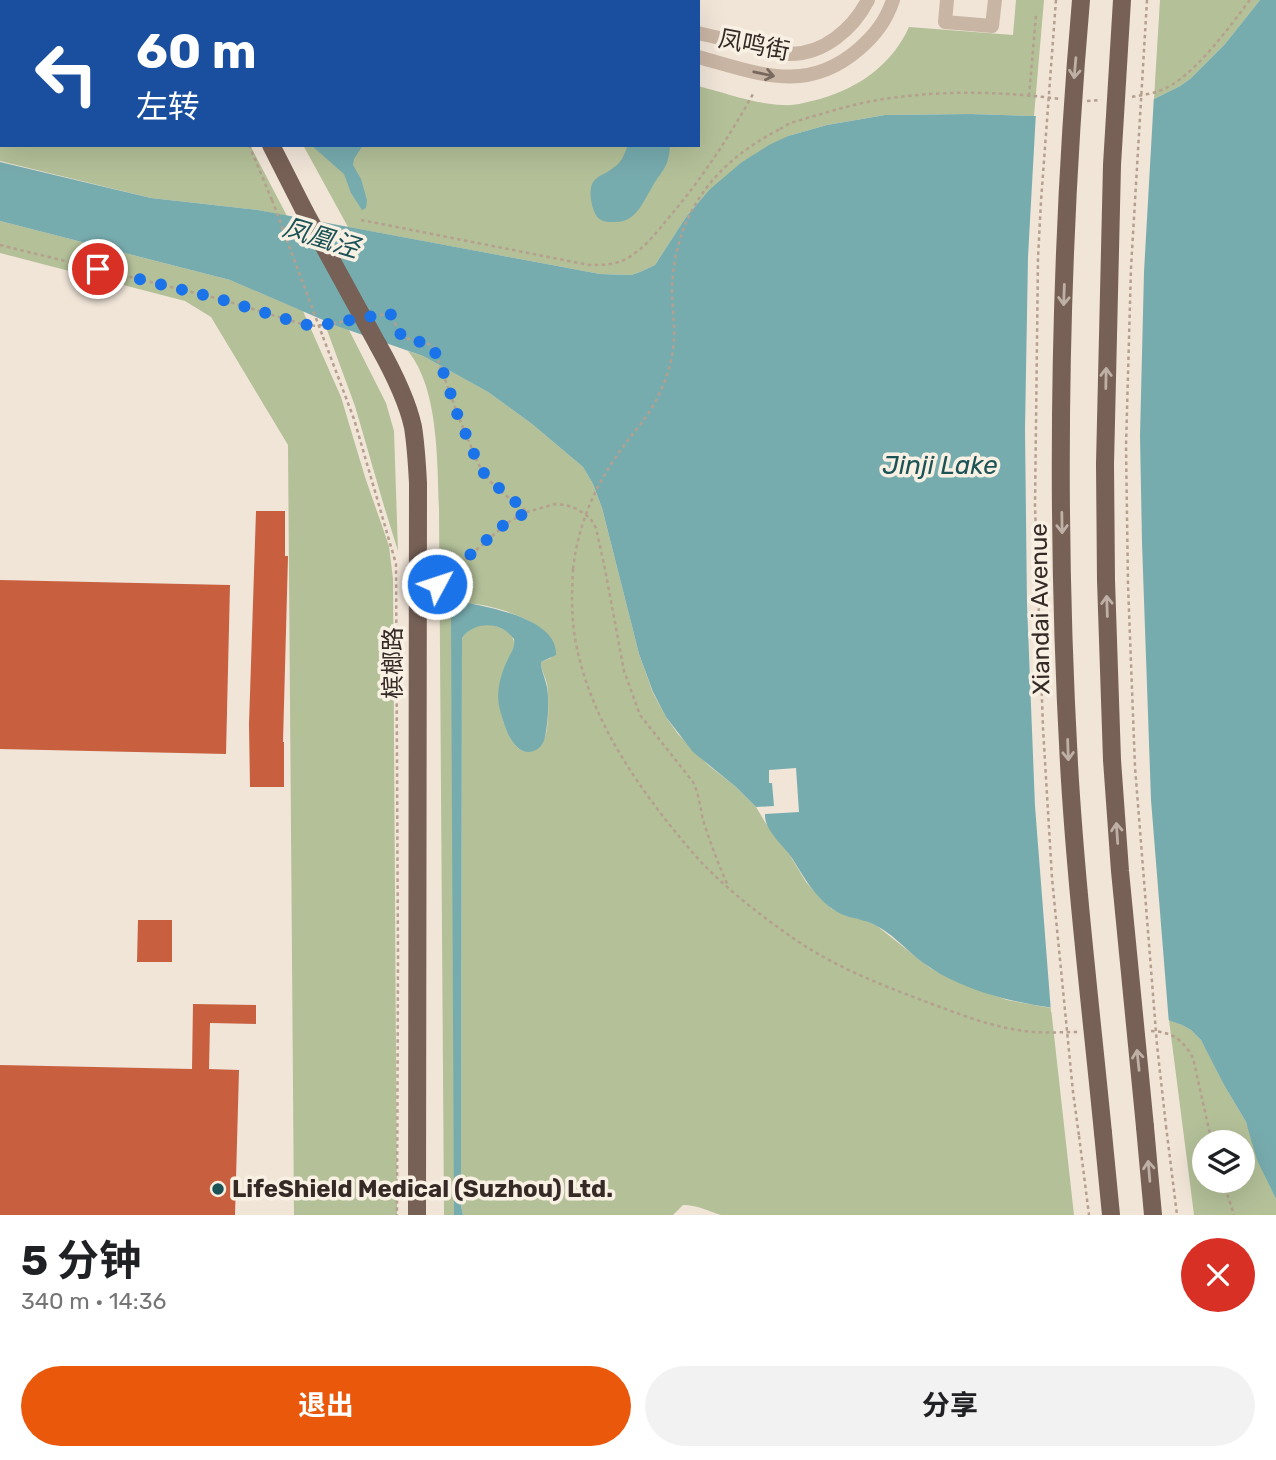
<!DOCTYPE html>
<html lang="zh">
<meta charset="utf-8">
<style>
:root{--surface:#fff;--page:#f2f2f2;--text:#202124;--muted:#757577;--accent:#ea580c}
body{margin:0;font-family:Rubik,"Noto Sans SC",sans-serif;background:var(--page);color:var(--text);height:100vh;display:flex;flex-direction:column;font-size:26px;white-space:nowrap}
*{box-sizing:border-box;margin:0}
p{font-size:23px;color:var(--muted)}
.icon{flex:none;width:38px;height:38px;fill:none;stroke:currentColor;stroke-width:2;stroke-linecap:round;stroke-linejoin:round}
.map{position:relative;height:1215px;overflow:hidden}
.side{display:flex;flex-direction:column;background:var(--surface);flex:1}
.side>*{flex:none}
.hud{position:absolute;left:0px;top:0px;width:700px;height:147px;box-shadow:0 7px 28px #0002;background:#1a4fa0;color:#fff;overflow:hidden}
.buttons{position:absolute;left:1192px;top:1130px;display:grid;gap:14px}
.buttons a{display:grid;place-items:center;width:63px;height:63px;border-radius:50%;background:var(--surface);box-shadow:0 7px 28px #0002;font-size:35px}
.pin{position:absolute;display:grid;place-items:center;width:60px;height:60px;color:#fff;margin:-30px;border:4px solid #fff;border-radius:50%;box-shadow:0 2px 7px #0007}
.me{position:absolute;width:77px;margin:-38px;rotate:50deg;stroke-linejoin:round;filter:drop-shadow(0 0 5px #0008)}
.turn{display:flex;align-items:center;gap:24px;height:147px;padding:0 21px;font-size:32px}
.turn .icon{width:91px;height:91px;stroke-width:2.5}
.turn b{display:block;font-size:49px;line-height:60px}
.round{display:grid;place-items:center;flex:none;width:74px;height:74px;border-radius:37px;background:var(--page)}
.headline{display:flex;align-items:center;justify-content:space-between;height:119px;padding:0 21px}
h1{font-size:42px;font-weight:700;line-height:52px}
.cta{display:flex;gap:14px;margin-top:auto;padding:14px 21px}
.cta a{flex:1;height:80px;border-radius:42px;background:var(--accent);color:#fff;font-size:28px;font-weight:700;line-height:80px;text-align:center}
.cta a+a{background:var(--page);color:var(--text)}
.map>svg:first-child{display:block}
.green{fill:#b3c098;fill-rule:evenodd}
.water{fill:#77acaf}
.pier{fill:#f1e5d8}
.building{fill:#c86040}
.lines{fill:none;stroke-linecap:round;stroke-linejoin:round}
.path{stroke:#b59f8e;stroke-width:2.5;stroke-dasharray:3.5 3.5;stroke-linecap:butt}
.minor{stroke:#c9b5a4;stroke-width:14}
.major{stroke:#776157;stroke-width:18}
.path-bridge{stroke:#b59f8e;stroke-width:2.5;stroke-dasharray:3.5 3.5;stroke-linecap:butt}
.major-bridge{stroke:#776157;stroke-width:18}
.oneway{stroke:#beb0a5}
.oneway2{stroke:#78695f}
.route{stroke:#1a73e8;stroke-width:12;stroke-dasharray:0 21.6}
.poi-dot{fill:#1b5356;stroke:#f9f0e4;stroke-width:2.5}
.labels{text-anchor:middle;dominant-baseline:central;stroke-width:7;stroke-linejoin:round;paint-order:stroke}
.street-label{font-size:24px;fill:#352a26;stroke:#f9f0e4}
.poi-label{font-size:24px;font-weight:bold;fill:#352a26;stroke:#f9f0e4;text-anchor:start}
.water-label{font-size:26px;font-style:italic;fill:#1b5356;stroke:#f9f0e4}
</style>
<div class="map">
<svg width="1276" height="1215" viewBox="0 0 1276 1215">
<rect width="100%" height="100%" fill="#f1e5d8"/>
<!-- green -->
<g class="green">
<path d="M 0,0 L 174,0 L 175,2 L 2,2 L 2,145 L 250,145 L 287,216 L 258,210 L 151,198 L 0,161 Z"/>
<path d="M 1016,0 L 1044,0 L 1034,116 L 971,114 L 885,115 L 827,125 L 788,136 L 709,190 L 686,217 L 655,265 L 640,272 L 631,275 L 600,274 L 348,227 L 303,145 L 698,145 L 698,86 C 726,93 754,104 783,105 C 795,106 808,102 820,99 C 858,88 892,65 909,27 L 1013,35 Z"/>
<path d="M 1160,0 L 1260,0 L 1225,44 L 1190,79 L 1180,86 L 1154,99 Z"/>
<path d="M 0,221 L 230,280 L 303,311 L 341,397 L 365,477 L 389,546 L 393,579 L 397,1215 L 294,1215 L 288,445 L 211,317 L 185,301 L 0,253 Z"/>
<path d="M 323,319 L 349,330 L 386,403 L 394,431 L 398,551 L 384,506 L 355,406 Z"/>
<path d="M 408,351 L 423,356 L 488,392 L 532,424 L 583,467 L 593,484 L 602,508 L 639,654 L 653,693 L 666,717 L 678,734 L 708,765 L 736,787 L 756,807 L 765,822 L 791,857 L 806,882 L 821,899 L 832,909 L 846,916 L 864,920 L 877,926 L 930,968 L 951,979 L 1007,1000 L 1051,1008 L 1074,1215 L 721,1215 C 708,1211 697,1205 683,1205 L 673,1215 L 463,1215 L 461,1206 L 462,638 C 466,632 475,624 484,624 C 494,624 514,631 514,643 C 515,650 509,656 507,663 C 496,691 497,714 512,740 C 517,750 524,753 534,750 C 538,746 543,742 545,737 C 549,727 549,695 547,684 C 545,676 541,670 541,662 L 551,658 C 551,651 552,642 549,637 C 535,616 481,601 458,604 L 454,1215 L 444,1215 L 439,509 C 437,462 439,389 408,351 Z"/>
<path d="M 1169,1020 L 1182,1025 L 1191,1030 L 1201,1040 L 1208,1053 L 1224,1085 L 1246,1122 L 1263,1171 L 1276,1199 L 1276,1215 L 1194,1215 ZM 1204,1143 L 1242,1143 L 1242,1181 L 1204,1181 Z"/>
</g>
<!-- water -->
<g class="water">
<path d="M 1260,0 L 1276,0 L 1276,1199 L 1257,1160 L 1246,1122 L 1224,1085 L 1201,1040 L 1191,1030 L 1182,1025 L 1165,1019 C 1093,1012 1016,1011 950,979 C 936,972 922,963 910,952 C 902,945 894,937 885,931 C 878,926 870,922 861,920 C 856,918 851,918 846,916 C 819,906 806,880 792,858 C 783,845 764,830 765,814 L 799,812 L 796,768 L 769,770 L 769,783 L 772,783 L 774,806 L 756,807 L 736,787 L 693,752 L 666,717 L 653,692 L 639,654 L 602,508 L 593,484 L 583,467 L 532,424 L 488,392 L 423,356 L 337,326 L 230,280 L 0,221 L 0,162 L 151,198 L 258,210 L 600,274 L 631,275 L 640,272 L 655,265 L 686,217 L 709,190 L 742,162 L 769,145 L 788,136 L 827,125 L 885,115 L 971,114 L 1034,116 L 1085,115 L 1154,99 L 1180,86 L 1190,79 L 1225,44 Z"/>
<path d="M 311,145 L 363,145 L 354,159 L 353,165 L 361,179 L 367,200 L 366,208 L 362,210 L 351,193 L 344,174 Z"/>
<path d="M 628,145 L 670,145 C 669,169 661,170 651,189 C 642,204 635,223 614,222 C 611,222 606,222 603,221 C 596,218 594,212 592,205 C 586,173 601,180 618,164 C 623,159 625,152 628,145 Z"/>
<path d="M 468,603 C 493,608 558,620 556,655 L 541,662 C 541,670 544,675 546,683 C 550,696 548,724 545,737 C 544,742 541,747 536,750 C 513,761 503,722 499,706 C 496,691 501,673 508,659 C 512,651 515,647 514,639 C 501,621 474,621 462,638 L 461,1206 L 463,1215 L 454,1215 L 451,616 C 452,606 458,603 468,603 Z"/>
</g>
<!-- pier -->
<path class="pier" d="M 1154,95 L 1144,272 L 1140,436 L 1142,543 L 1151,800 L 1169,1024 L 1051,1012 L 1035,806 L 1027,604 L 1025,429 L 1028,257 L 1036,112 L 1103,110 L 1140,101 Z"/>
<!-- building -->
<g class="building">
<path d="M 256,511 L 285,511 L 285,556 L 288,556 L 283,742 L 284,742 L 284,787 L 250,787 L 249,724 Z"/>
<path d="M 0,580 L 230,585 L 226,754 L 0,749 Z"/>
<path d="M 138,920 L 172,920 L 172,962 L 137,962 Z"/>
<path d="M 193,1004 L 256,1005 L 256,1024 L 210,1023 L 209,1069 L 239,1070 L 235,1215 L 0,1215 L 0,1065 L 192,1069 Z"/>
</g>
<g class="lines">
<!-- path -->
<g class="path">
<path d="M 177,0 L 178,2"/>
<path d="M 1029,96 L 1036,15"/>
<path d="M 1132,97 C 1141,95 1151,94 1159,91 C 1193,79 1228,28 1250,0"/>
<path d="M 1087,101 L 1101,100"/>
<path d="M 780,129 L 790,123 C 819,115 848,105 878,100 C 939,90 998,91 1060,99"/>
<path d="M 249,145 L 272,200"/>
<path d="M 361,220 L 589,265 C 602,265 614,265 626,259 C 642,250 654,236 665,222 C 699,183 728,139 753,94"/>
<path d="M 0,245 L 220,299 L 302,324 L 316,326 L 346,321"/>
<path d="M 380,315 L 390,313 L 402,337 L 432,345 C 445,377 455,410 469,442 C 474,453 478,466 486,476 C 496,490 514,501 527,512"/>
<path d="M 323,337 L 354,419 L 396,564 L 398,957 L 397,1215"/>
<path d="M 573,569 C 572,592 571,614 575,638 C 587,709 628,773 673,829 C 682,840 691,851 701,862 C 726,888 756,912 786,933 C 828,964 876,983 924,1001 C 959,1014 998,1030 1036,1032 C 1050,1033 1064,1032 1078,1032"/>
<path d="M 434,587 L 507,523 L 527,512 L 555,504 L 566,505 L 577,509 L 590,518 L 596,528 L 605,569 L 624,671 L 640,715 L 693,782 C 699,794 700,807 703,820 C 710,842 718,863 727,884"/>
<path d="M 1151,1031 C 1173,1032 1183,1040 1193,1058 L 1212,1143"/>
<path d="M 1166,1126 L 1177,1215"/>
<path d="M 1079,1136 L 1089,1215"/>
<path d="M 1223,1181 L 1234,1215"/>
</g>
<!-- minor -->
<g class="minor">
<path d="M 473,0 L 480,2"/>
<path d="M 570,0 L 577,2"/>
<path d="M 947,0 L 945,22 L 992,26 L 995,0"/>
<path d="M 698,33 C 716,37 734,42 752,46 C 764,49 777,54 790,54 C 824,54 853,29 868,0"/>
<path d="M 698,57 C 758,73 806,95 859,49 C 875,35 886,21 893,0"/>
</g>
<!-- major -->
<g class="major">
<path d="M 199,0 L 200,2"/>
<path d="M 271,145 L 305,212"/>
<path d="M 378,345 C 392,370 407,399 413,427 C 416,446 417,464 418,483 L 417,1215"/>
<path d="M 1145,1127 L 1153,1215"/>
<path d="M 1103,1133 L 1111,1215"/>
</g>
<!-- path-bridge -->
<g class="path-bridge">
<path d="M 1056,0 L 1041,201 L 1038,258 L 1035,506 L 1043,728 L 1052,878 L 1073,1092 L 1079,1136"/>
<path d="M 1147,0 L 1131,268 L 1126,446 L 1128,585 L 1135,767 L 1157,1045 L 1166,1126"/>
<path d="M 272,200 L 323,337"/>
<path d="M 573,569 C 578,524 596,483 623,447 C 636,429 652,412 661,390 C 668,375 673,356 674,339 C 675,323 672,307 672,291 C 674,214 714,163 780,129"/>
</g>
<!-- major-bridge -->
<g class="major-bridge">
<path d="M 1081,0 C 1059,253 1055,510 1069,764 C 1076,887 1091,1010 1103,1133"/>
<path d="M 1122,0 L 1112,165 L 1105,464 L 1106,580 L 1112,760 L 1120,871 L 1145,1127"/>
<path d="M 305,212 L 378,345"/>
</g>
</g>
<!-- one-way arrows -->
<defs><path id="oneway-shaft" d="M-6 0H5M1.5-3L5.5 0L1.5 3" fill="none" stroke-width="1.6" stroke-linecap="round" stroke-linejoin="round" transform="scale(1.75)"/></defs>
<g class="oneway">
<use href="#oneway-shaft" transform="translate(1075 68) rotate(95)"/>
<use href="#oneway-shaft" transform="translate(1064 295) rotate(92)"/>
<use href="#oneway-shaft" transform="translate(1106 378) rotate(-89)"/>
<use href="#oneway-shaft" transform="translate(1062 523) rotate(89)"/>
<use href="#oneway-shaft" transform="translate(1107 606) rotate(-92)"/>
<use href="#oneway-shaft" transform="translate(1068 750) rotate(88)"/>
<use href="#oneway-shaft" transform="translate(1117 833) rotate(-94)"/>
<use href="#oneway-shaft" transform="translate(1138 1060) rotate(-96)"/>
<use href="#oneway-shaft" transform="translate(1149 1171) rotate(-95)"/>
</g>
<use class="oneway2" href="#oneway-shaft" transform="translate(764 74) rotate(12)"/>
<g class="lines">
<!-- route -->
<path class="route" d="M 98,269 L 220,299 L 302,324 L 316,326 L 390,313 L 402,337 L 432,345 L 446,379 L 456,411 L 474,454 L 486,477 L 527,512 L 506,523 L 437,584"/>
</g>
<!-- markers -->
<circle class="poi-dot" cx="218" cy="1189" r="7"/>
<g class="labels">
<!-- street labels -->
<g class="street-label">
<text transform="translate(754 45) rotate(11)">凤鸣街</text>
<text transform="translate(1040 609) rotate(-91)">Xiandai Avenue</text>
<text transform="translate(393 663) rotate(-90)">槟榔路</text>
</g>
<!-- poi labels -->
<g class="poi-label">
<text x="232" y="1189">LifeShield Medical (Suzhou) Ltd.</text>
</g>
<!-- water labels -->
<g class="water-label">
<text transform="translate(321 238) rotate(17)">凤凰泾</text>
<text x="940" y="465">Jinji Lake</text>
</g>
</g>
</svg>
<div class="buttons">
<a><svg class="icon" aria-label="layers" viewBox="0 0 24 24"><path d="M12 4l9 5-9 5-9-5zM3 14l9 5 9-5"/></svg></a>
</div>
<div class="pin" style="left:98px;top:269px;background:#d93025"><svg class="icon" aria-label="arrive" viewBox="0 0 24 24"><path d="M6 21V4h12l-3 4 3 4H6"/></svg></div>
<svg class="me" style="left:437px;top:584px" viewBox="-20 -20 40 40"><circle r="17" fill="#1a73e8" stroke="#fff" stroke-width="3"/><path d="M0-11L8 9 0 5-8 9z" fill="#fff"/></svg>
<div class="hud">
<div class="turn"><svg class="icon" aria-label="left" viewBox="0 0 24 24"><path d="M17 20v-9H6M10 6l-5 5 5 5"/></svg><div><b>60 m</b>左转</div></div>
</div>
</div>
<section class="side">
<div class="headline"><div><h1>5 分钟</h1><p>340 m · 14:36</p></div><a class="round" style="background:#d93025;color:#fff"><svg class="icon" aria-label="close" viewBox="0 0 24 24"><path d="M6 6l12 12M18 6L6 18"/></svg></a></div>
<div class="cta"><a>退出</a><a>分享</a></div>
</section>
